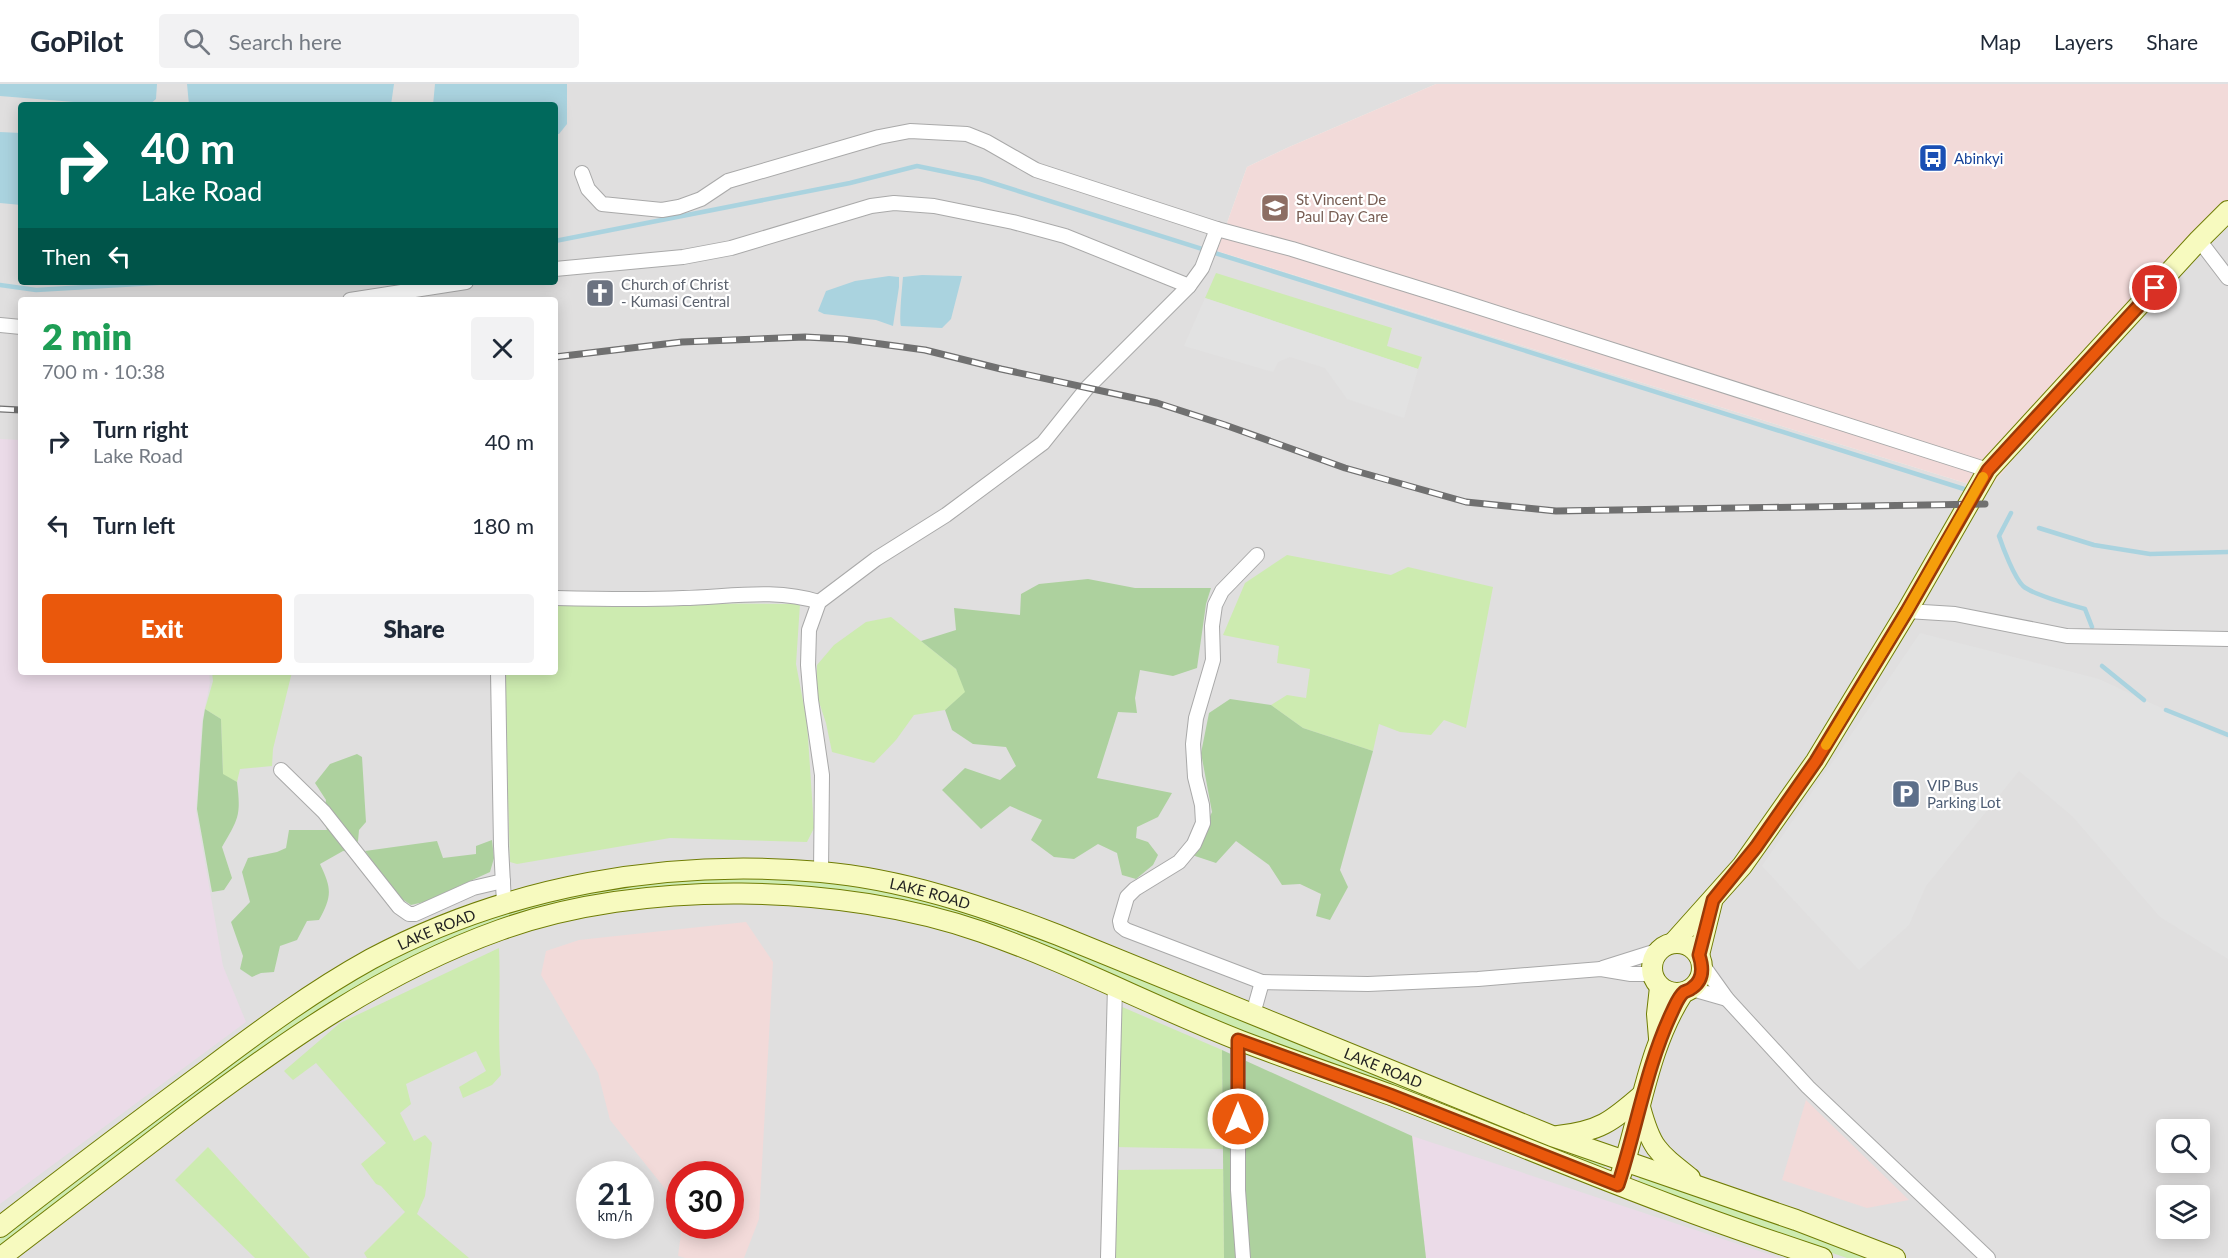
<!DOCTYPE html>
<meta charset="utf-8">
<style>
:root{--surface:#fff;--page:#f2f2f3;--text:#1f2937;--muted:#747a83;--line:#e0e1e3;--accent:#ea580c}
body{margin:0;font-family:Lato,sans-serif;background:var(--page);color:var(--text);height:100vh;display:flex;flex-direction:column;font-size:22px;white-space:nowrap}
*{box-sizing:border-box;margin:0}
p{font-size:20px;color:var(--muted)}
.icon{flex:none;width:33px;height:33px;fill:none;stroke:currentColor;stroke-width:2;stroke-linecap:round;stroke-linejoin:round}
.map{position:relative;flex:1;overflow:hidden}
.side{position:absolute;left:18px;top:213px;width:540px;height:378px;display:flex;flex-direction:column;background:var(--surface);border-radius:6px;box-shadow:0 3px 15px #0003}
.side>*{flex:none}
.banner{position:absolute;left:18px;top:18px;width:540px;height:183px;border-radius:6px;box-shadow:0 3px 15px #0003;background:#00695c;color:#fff;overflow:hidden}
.controls{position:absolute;left:2156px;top:1035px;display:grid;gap:12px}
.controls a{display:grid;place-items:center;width:54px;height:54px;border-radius:6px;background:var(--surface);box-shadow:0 3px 15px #0003;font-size:30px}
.speed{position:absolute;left:576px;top:1077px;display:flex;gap:12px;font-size:30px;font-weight:700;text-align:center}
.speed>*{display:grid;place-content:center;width:78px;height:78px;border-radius:50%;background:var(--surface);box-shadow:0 3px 15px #0003;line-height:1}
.speed small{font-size:15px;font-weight:400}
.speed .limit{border:9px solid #d22;background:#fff;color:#111}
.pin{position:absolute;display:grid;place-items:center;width:51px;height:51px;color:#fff;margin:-26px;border:3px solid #fff;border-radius:50%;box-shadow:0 2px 6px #0007}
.me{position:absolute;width:66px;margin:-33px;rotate:0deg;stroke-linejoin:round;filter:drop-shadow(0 0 4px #0008)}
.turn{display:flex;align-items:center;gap:21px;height:126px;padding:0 24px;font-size:27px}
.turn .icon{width:78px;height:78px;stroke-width:2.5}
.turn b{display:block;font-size:42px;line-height:51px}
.then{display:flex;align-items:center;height:57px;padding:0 24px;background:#0003;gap:12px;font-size:22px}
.round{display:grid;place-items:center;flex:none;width:63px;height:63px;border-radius:6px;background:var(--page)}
.summary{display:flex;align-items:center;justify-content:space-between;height:102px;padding:0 24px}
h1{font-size:36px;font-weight:800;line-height:45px;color:#1e9e55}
.primary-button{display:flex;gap:12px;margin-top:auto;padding:12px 24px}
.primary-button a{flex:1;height:69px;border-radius:6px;background:var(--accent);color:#fff;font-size:24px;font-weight:800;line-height:69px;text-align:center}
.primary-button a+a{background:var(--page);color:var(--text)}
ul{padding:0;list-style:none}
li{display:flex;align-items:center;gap:18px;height:84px;padding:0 24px}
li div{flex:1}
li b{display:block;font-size:22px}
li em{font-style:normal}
header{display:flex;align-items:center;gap:36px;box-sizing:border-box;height:84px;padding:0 30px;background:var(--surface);border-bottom:2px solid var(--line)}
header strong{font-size:28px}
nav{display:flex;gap:33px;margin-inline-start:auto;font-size:21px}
.search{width:420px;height:54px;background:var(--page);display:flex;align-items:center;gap:15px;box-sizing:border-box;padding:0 21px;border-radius:6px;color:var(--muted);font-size:22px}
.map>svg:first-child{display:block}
.residential{fill:#e0dfdf;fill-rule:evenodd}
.commercial{fill:#f2dad9}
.industrial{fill:#ebdbe8}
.grass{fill:#cdebb0}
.forest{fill:#add19e}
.parking{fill:#e2e2e2}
.water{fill:#aad3df}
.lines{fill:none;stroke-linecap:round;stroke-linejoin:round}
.stream{stroke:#aad3df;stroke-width:4.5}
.street-casing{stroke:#a9a9a9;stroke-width:16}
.secondary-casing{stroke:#707d05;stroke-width:22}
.street{stroke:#fff;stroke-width:14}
.secondary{stroke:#f7fabf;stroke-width:20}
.rail-casing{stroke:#707070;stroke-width:7}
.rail{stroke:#fff;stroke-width:4.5;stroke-dasharray:14;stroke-linecap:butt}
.route-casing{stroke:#983908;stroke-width:15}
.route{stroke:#ea580c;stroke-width:10}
.slow{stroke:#f59e0b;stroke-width:10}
.labels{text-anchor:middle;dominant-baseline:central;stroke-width:4.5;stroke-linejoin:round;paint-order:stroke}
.transit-label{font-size:15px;fill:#164399;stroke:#fff;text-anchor:start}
.education-label{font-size:15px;fill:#785e54;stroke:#fff;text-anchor:start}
.worship-label{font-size:15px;fill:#5b616d;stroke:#fff;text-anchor:start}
.service-label{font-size:15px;fill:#4e5e75;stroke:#fff;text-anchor:start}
.street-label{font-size:15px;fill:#222;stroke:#fff}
</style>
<header>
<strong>GoPilot</strong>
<div class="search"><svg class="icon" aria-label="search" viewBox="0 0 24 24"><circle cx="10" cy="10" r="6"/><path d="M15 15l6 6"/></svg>Search here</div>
<nav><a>Map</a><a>Layers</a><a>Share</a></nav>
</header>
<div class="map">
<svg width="2228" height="1174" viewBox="0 0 2228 1174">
<rect width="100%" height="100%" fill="#f2efe9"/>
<!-- residential -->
<path class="residential" d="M 0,0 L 1436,0 L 1289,63 L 1247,83 L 1217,167 L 1988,406 L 2064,313 L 2228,139 L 2228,1174 L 0,1174 ZM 21,21 L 555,21 L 555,198 L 21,198 ZM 21,216 L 555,216 L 555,588 L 21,588 ZM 2166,1046 L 2199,1046 L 2199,1078 L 2166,1078 ZM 590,1090 L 640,1090 L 640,1142 L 590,1142 ZM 680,1090 L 730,1090 L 730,1142 L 680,1142 ZM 2166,1112 L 2199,1112 L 2199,1144 L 2166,1144 Z"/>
<!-- commercial -->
<g class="commercial">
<path d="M 1436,0 L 2228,0 L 2228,139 L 2064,313 L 1988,406 L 1217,167 L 1247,83 L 1289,63 Z"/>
<path d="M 746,838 L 773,878 L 759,1135 L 744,1174 L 685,1174 L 678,1172 L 682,1142 L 730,1142 L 730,1090 L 680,1090 L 679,1122 L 610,1036 L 598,989 L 541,891 L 546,867 L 579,856 Z"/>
<path d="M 1806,1016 L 1909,1116 L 1867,1124 L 1782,1096 Z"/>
</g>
<!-- industrial -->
<g class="industrial">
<path d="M 0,355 L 21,356 L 21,588 L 209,588 L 210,599 L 202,637 L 196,727 L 223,882 L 246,938 L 0,1120 Z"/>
<path d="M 1412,1052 L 1780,1174 L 1426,1174 Z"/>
</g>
<!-- grass -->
<g class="grass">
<path d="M 1216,189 L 1392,244 L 1387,262 L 1422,273 L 1418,285 L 1205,214 Z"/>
<path d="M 1287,471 L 1391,491 L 1408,483 L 1493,503 L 1466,644 L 1444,636 L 1431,651 L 1400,648 L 1379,640 L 1373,667 L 1303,644 L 1271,621 L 1287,611 L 1306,614 L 1310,585 L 1277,579 L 1279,562 L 1223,551 L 1245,499 Z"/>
<path d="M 555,519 L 800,520 L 796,580 L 807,638 L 814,744 L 807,758 L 670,754 L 517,780 L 510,778 L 504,588 L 555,588 Z"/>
<path d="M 891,533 L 956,585 L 966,608 L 945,626 L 914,631 L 896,656 L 874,679 L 832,668 L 826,639 L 816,609 L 817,581 L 834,561 L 866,538 Z"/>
<path d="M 212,588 L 292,588 L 273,665 L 272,682 L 240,685 L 237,698 L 223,691 L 221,635 L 205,625 L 213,597 Z"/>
<path d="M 770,793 L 845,801 L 912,813 L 960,825 L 1070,865 L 1312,966 L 1605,1078 L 1605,1083 L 1592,1081 L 1241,952 L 1001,847 L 693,803 L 452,858 L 394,882 L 309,934 L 0,1164 L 0,1155 L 104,1077 L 157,1032 L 306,925 L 354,895 L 402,870 L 448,848 L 506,828 L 616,801 L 699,794 Z"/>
<path d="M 499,864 C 501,907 497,949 501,991 L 492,1001 L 463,1014 L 459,1003 L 486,987 L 476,967 L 406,1000 L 411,1020 L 400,1029 L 414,1057 L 425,1051 L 432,1059 L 425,1112 L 417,1130 L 469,1174 L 367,1174 L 364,1169 L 405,1128 L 381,1102 L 376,1100 L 361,1080 L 386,1059 L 316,979 L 293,996 L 284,987 L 340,939 Z"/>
<path d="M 1120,922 L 1222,966 L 1223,1065 L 1114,1063 Z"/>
<path d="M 208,1063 L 310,1174 L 255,1174 L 175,1096 Z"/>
<path d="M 1223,1085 L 1224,1174 L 1110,1174 L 1113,1086 Z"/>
<path d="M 1643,1091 L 1662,1097 L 1869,1174 L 1847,1174 L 1640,1104 L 1638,1096 Z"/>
</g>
<!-- forest -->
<g class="forest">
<path d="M 1088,495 L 1135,504 L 1211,504 L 1206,520 L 1197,584 L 1173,592 L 1140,586 L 1135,614 L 1137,629 L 1118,628 L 1097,694 L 1172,709 L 1158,733 L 1137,743 L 1136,754 L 1148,758 L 1158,771 L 1153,781 L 1136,795 L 1122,791 L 1117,769 L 1098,760 L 1074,775 L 1054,773 L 1031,756 L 1042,736 L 1010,722 L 981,745 L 942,706 L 965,684 L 1000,696 L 1016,682 L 1006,663 L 973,660 L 952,646 L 945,626 L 965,608 L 956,585 L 921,557 L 956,546 L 954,524 L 1020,531 L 1021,510 L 1039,500 Z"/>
<path d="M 1230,615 L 1271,621 L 1303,644 L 1373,667 L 1340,786 L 1348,803 L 1330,836 L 1316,832 L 1321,810 L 1300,800 L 1282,801 L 1269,781 L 1236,757 L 1216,779 L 1192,771 L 1212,728 L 1201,669 L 1209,629 Z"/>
<path d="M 205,625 L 221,635 L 223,690 L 237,698 C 241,731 239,734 222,763 L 232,794 L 224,806 L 212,808 L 197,725 L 203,637 Z"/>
<path d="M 357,670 L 362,673 L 366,738 L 359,746 L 358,757 L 351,768 L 343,767 L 320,780 C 332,805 332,812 319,836 L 307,837 L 297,856 L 280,862 L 274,888 L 261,889 L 252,893 L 240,885 L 243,872 L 231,838 L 250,818 L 242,788 L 248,774 L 277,768 L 286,764 L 289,746 L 327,746 L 323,734 L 326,716 L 315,699 L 330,680 Z"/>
<path d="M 492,756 L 494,774 L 490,788 L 424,818 L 411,821 L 399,813 L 365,767 L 437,757 L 443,774 L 476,770 L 476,762 Z"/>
<path d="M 1222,966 L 1412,1052 L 1426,1174 L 1224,1174 Z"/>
</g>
<!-- parking -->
<g class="parking">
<path d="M 1205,214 L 1418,285 L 1404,334 L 1347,315 L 1325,284 L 1290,273 L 1278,278 L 1273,288 L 1184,262 Z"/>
<path d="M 1920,549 L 2099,595 L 2228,655 L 2228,875 L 2160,833 L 2073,733 L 2019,687 L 1926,802 L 1909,841 L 1859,886 L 1762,782 Z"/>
</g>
<!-- water -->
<g class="water">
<path d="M 0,0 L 157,0 L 156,15 L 149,21 L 111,21 L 0,12 Z"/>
<path d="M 187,0 L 394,0 L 391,21 L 189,21 Z"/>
<path d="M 435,0 L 567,0 L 567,40 L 559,50 L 555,50 L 555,21 L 433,21 Z"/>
<path d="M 0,48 L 21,49 L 21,121 L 0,119 Z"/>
<path d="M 922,191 L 962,192 L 951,235 L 942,244 L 901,242 C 899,235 902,204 903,193 Z"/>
<path d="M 889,192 L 899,193 L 899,203 L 893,242 L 876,236 L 824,230 L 818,227 L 826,207 L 855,197 Z"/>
</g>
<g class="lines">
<!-- stream -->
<g class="stream">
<path d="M 555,157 L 850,99 L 917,82 L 980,95 L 1964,405"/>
<path d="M 0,201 L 36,206 L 172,198"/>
<path d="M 2011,429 L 1999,452 C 2003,464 2014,493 2023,502 C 2033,511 2071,521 2085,525 L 2092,543"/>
<path d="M 2039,444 L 2094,461 L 2150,470 L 2228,468"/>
<path d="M 2102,582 L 2144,616"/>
<path d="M 2166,626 L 2228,651"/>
</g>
<!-- street casing -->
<g class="street-casing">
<g id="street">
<path d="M 582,89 L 588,105 L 602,120 L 662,126 L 679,123 L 701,115 L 728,97 L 879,53 L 910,47 L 967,50 L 987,58 L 1036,86 L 1217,145 L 1292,165 L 1453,215 L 1988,386"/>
<path d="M 2199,156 L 2228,194"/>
<path d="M 555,185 L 683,173 L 731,164 L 871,122 L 894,119 L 934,122 L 1013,138 L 1065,152 L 1189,202"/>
<path d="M 350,216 L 466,198"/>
<path d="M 0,241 L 21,243"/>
<path d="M 1257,471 L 1222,507 L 1215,521 L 1212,542 L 1213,576 L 1196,634 L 1193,660 L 1195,693 L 1202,721 L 1203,739 L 1194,760 L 1179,778 L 1135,805 L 1127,813 L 1120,837 L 1121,842 L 1126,846 L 1262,898"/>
<path d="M 555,514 C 598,515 640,516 683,514 C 729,513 775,504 819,518"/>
<path d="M 1907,527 L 1955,530 L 2067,552 L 2228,555"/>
<path d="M 498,588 L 501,762 L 504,819"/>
<path d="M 281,686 L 324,728 L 399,823 L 409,830 L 415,830 L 473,804 L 503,797"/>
<path d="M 821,788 L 822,691 L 811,616 L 808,581 L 809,546 L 819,518 L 876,475 L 946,431 L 1043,359 L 1087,304 L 1189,202 L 1202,184 L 1217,145"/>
<path d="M 1702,880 L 1727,915 L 1808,1003 L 1988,1174"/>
<path d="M 1603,884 L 1660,866"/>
<path d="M 1692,905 L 1727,915"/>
<path d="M 1253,930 L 1262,898 L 1368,900 L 1478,895 L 1601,885 L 1631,890 L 1653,890"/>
<path d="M 1238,956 L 1238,1106 L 1243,1174"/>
<path d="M 1108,1174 L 1115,902"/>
</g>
</g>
<!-- secondary casing -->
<g class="secondary-casing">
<g id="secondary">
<path d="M 1674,858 L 1742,782 L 1816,677 L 1907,527 L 1988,386 L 2199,156 L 2228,127"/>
<circle cx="1677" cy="884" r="25"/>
<path d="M 1699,871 L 1712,818"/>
<path d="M 1659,954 L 1657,930 L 1660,903"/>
<path d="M 1640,1023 C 1651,1064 1657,1068 1690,1094"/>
<path d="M 1558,1052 C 1600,1047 1611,1038 1642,1011"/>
<path d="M 1621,1090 C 1641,1029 1648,963 1683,909"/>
<path id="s1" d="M 0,1143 C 68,1090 137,1038 206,987 C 259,947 313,907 371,875 C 508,802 666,774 821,788 C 902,795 982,822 1058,851 L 1552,1052 L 1796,1136 L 1895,1174"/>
<path d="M 0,1174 C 61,1127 122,1081 183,1034 C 283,959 382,888 500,846 C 641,795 842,799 982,848 C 1071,879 1154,923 1241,957 C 1291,976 1341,993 1391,1011 C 1485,1047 1577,1086 1671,1121 C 1721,1140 1771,1157 1822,1174"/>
</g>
</g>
<!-- street -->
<use href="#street" class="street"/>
<!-- secondary -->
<use href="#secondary" class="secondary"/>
<!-- rail casing -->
<g class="rail-casing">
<g id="rail">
<path d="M 555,273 L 682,258 L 805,253 L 844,255 L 925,266 L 1001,285 L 1157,319 L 1225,341 L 1345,384 L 1466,418 L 1556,427 L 1985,420"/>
<path d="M 0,325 L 21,326"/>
</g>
</g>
<!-- rail -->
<use href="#rail" class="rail"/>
</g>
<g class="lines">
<!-- route casing -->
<g class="route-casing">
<path id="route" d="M 1238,1035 L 1238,956 L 1390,1011 L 1618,1101 C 1637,1043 1646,983 1672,928 C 1675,922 1678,913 1684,908 C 1686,907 1690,906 1692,904 C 1704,896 1703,883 1699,871 L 1713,816 L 1756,763 L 1816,677 L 1907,527 L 1988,386 L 2155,204"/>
</g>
<!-- route -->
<use href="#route" class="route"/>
<!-- slow -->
<path class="slow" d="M 1826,661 L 1907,527 L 1983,393"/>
</g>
<!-- icons -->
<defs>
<g id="bus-square" transform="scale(1.5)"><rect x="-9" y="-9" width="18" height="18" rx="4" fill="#1a4fb4" stroke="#fff"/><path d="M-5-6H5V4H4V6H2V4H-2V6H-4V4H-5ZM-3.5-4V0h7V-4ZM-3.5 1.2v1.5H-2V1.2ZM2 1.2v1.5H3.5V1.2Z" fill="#fff"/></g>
<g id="school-square" transform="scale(1.5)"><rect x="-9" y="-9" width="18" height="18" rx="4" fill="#8d6e63" stroke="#fff"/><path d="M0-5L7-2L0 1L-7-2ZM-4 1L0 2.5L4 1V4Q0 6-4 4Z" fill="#fff"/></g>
<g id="church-square" transform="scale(1.5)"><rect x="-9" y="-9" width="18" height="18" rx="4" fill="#6b7280" stroke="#fff"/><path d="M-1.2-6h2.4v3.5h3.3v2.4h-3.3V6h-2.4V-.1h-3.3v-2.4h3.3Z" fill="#fff"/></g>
<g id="parking-square" transform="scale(1.5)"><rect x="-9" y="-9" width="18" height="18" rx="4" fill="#5c6f8a" stroke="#fff"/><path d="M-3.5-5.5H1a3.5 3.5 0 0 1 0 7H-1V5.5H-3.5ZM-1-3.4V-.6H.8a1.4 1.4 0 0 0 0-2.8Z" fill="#fff"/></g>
</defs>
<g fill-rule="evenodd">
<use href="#bus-square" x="1933" y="74"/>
<use href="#school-square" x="1275" y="124"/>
<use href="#church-square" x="600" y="209"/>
<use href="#parking-square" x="1906" y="710"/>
</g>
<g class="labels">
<!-- transit labels -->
<g class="transit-label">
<text x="1954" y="74">Abinkyi</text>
</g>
<!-- education labels -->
<g class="education-label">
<text x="1296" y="115">St Vincent De<tspan x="1296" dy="17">Paul Day Care</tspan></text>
</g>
<!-- worship labels -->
<g class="worship-label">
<text x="621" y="200">Church of Christ<tspan x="621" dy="17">- Kumasi Central</tspan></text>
</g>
<!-- service labels -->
<g class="service-label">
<text x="1927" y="701">VIP Bus<tspan x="1927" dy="17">Parking Lot</tspan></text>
</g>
<!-- street labels -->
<g class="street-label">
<text stroke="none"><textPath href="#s1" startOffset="1034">LAKE ROAD</textPath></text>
<text stroke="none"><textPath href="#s1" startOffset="530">LAKE ROAD</textPath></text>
<text stroke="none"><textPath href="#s1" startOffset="1520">LAKE ROAD</textPath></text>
</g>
</g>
</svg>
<div class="controls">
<a><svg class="icon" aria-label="search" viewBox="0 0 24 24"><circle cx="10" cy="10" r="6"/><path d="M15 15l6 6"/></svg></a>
<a><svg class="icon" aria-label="layers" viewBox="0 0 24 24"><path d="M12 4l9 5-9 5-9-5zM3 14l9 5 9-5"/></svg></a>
</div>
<div class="speed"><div>21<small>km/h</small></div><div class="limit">30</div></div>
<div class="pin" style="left:2155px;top:204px;background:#d93025"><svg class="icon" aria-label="arrive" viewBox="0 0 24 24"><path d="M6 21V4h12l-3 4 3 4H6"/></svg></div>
<svg class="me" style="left:1238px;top:1035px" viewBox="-20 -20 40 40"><circle r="17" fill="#ea580c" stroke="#fff" stroke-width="3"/><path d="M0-11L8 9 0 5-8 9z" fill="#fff"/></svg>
<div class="banner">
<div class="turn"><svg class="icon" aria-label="right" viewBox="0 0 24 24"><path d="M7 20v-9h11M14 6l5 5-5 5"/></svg><div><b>40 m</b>Lake Road</div></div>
<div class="then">Then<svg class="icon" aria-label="left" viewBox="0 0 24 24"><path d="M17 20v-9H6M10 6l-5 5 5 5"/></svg></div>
</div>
<section class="side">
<div class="summary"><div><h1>2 min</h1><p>700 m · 10:38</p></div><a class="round"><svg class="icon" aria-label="close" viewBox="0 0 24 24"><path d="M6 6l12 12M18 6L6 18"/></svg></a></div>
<ul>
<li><svg class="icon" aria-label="right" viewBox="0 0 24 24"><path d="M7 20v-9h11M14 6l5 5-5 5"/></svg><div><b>Turn right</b><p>Lake Road</p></div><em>40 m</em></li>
<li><svg class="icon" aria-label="left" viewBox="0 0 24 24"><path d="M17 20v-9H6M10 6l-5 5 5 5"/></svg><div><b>Turn left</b></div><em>180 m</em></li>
</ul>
<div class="primary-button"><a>Exit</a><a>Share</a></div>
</section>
</div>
